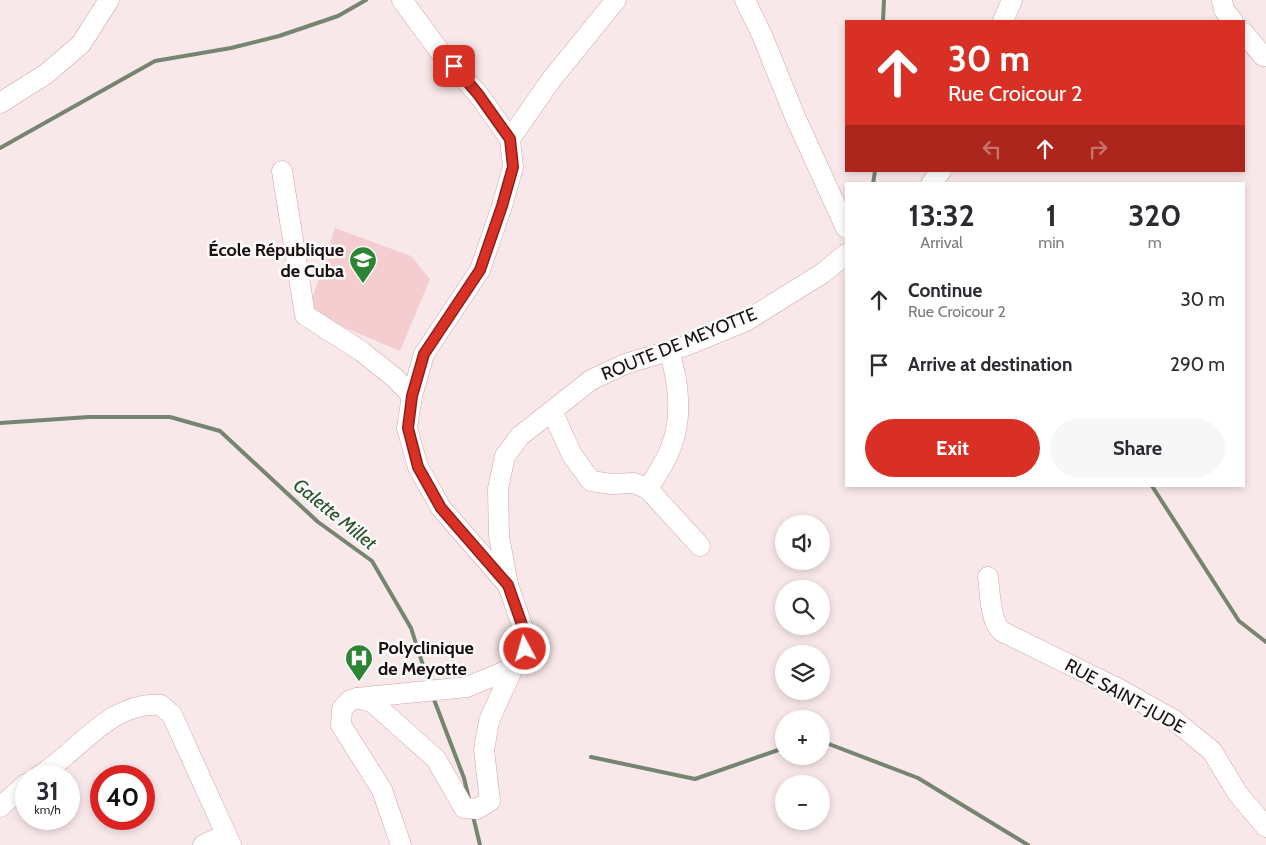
<!DOCTYPE html>
<meta charset="utf-8">
<style>
:root{--surface:#fff;--page:#f7f7f7;--text:#2b2b33;--muted:#7c7c81;--accent:#d93025}
body{margin:0;font-family:Cabin,sans-serif;background:var(--page);color:var(--text);height:100vh;display:flex;flex-direction:column;font-size:19px;white-space:nowrap}
*{box-sizing:border-box;margin:0}
p{font-size:16px;color:var(--muted)}
.icon{flex:none;width:28px;height:28px;fill:none;stroke:currentColor;stroke-width:2;stroke-linecap:round;stroke-linejoin:round}
.map{position:relative;flex:1;overflow:hidden}
.panel{position:absolute;left:845px;top:182px;width:400px;height:305px;display:flex;flex-direction:column;background:var(--surface);border-radius:0px;box-shadow:0 2px 8px #0003}
.panel>*{flex:none}
.banner{position:absolute;left:845px;top:20px;width:400px;height:152px;border-radius:0px;box-shadow:0 2px 8px #0003;background:#d93025;color:#fff;overflow:hidden}
.controls{position:absolute;left:775px;top:515px;display:grid;gap:10px}
.controls a{display:grid;place-items:center;width:55px;height:55px;border-radius:50%;background:var(--surface);box-shadow:0 2px 8px #0003;font-size:25px}
.speed{position:absolute;left:15px;top:765px;display:flex;gap:10px;font-size:25px;font-weight:700;text-align:center}
.speed>*{display:grid;place-content:center;width:65px;height:65px;border-radius:50%;background:var(--surface);box-shadow:0 2px 8px #0003;line-height:1}
.speed small{font-size:12px;font-weight:400}
.speed .limit{border:8px solid #d22;background:#fff;color:#111}
.pin{position:absolute;display:grid;place-items:center;width:42px;height:42px;color:#fff;margin:-21px;border-radius:10px;box-shadow:0 2px 8px #0006}
.me{position:absolute;width:55px;margin:-28px;rotate:354deg;stroke-linejoin:round;filter:drop-shadow(0 0 4px #0008)}
.turn{display:flex;align-items:center;gap:18px;height:105px;padding:0 20px;font-size:22px}
.turn .icon{width:65px;height:65px;stroke-width:2.5}
.turn b{display:block;font-size:35px;line-height:42px}
.lanes{display:flex;align-items:center;height:48px;padding:0 20px;background:#0003;justify-content:center;gap:25px;direction:ltr}
.lanes .off{opacity:.35}
.eta{display:flex;justify-content:space-evenly;align-items:center;height:85px;text-align:center}
.eta b{font-size:30px;font-weight:700;line-height:35px}
.action{display:flex;gap:10px;margin-top:auto;padding:10px 20px}
.action a{flex:1;height:58px;border-radius:30px;background:var(--accent);color:#fff;font-size:20px;font-weight:700;line-height:58px;text-align:center}
.action a+a{background:var(--page);color:var(--text)}
ul{padding:0;list-style:none}
li{display:flex;align-items:center;gap:15px;height:65px;padding:0 20px}
li div{flex:1}
li b{display:block;font-size:19px}
li em{font-style:normal}
.map>svg:first-child{display:block}
.green{fill:#f4cdd1}
.lines{fill:none;stroke-linecap:round;stroke-linejoin:round}
.stream{stroke:#758572;stroke-width:4}
.minor-casing{stroke:#cea5aa;stroke-width:21}
.minor{stroke:#fff;stroke-width:20}
.route-casing{stroke:#8d1f18;stroke-width:12}
.route{stroke:#d93025;stroke-width:9}
.labels{text-anchor:middle;dominant-baseline:central;stroke-width:5;stroke-linejoin:round;paint-order:stroke}
.poi-label{font-size:18px;font-weight:bold;fill:#1b0e0f;stroke:#fafafa;text-anchor:end}
.street-label{font-size:18px;fill:#1b0e0f;stroke:#fafafa}
.water-label{font-size:19px;font-style:italic;fill:#29522a;stroke:#fafafa}
</style>
<div class="map">
<svg width="1266" height="845" viewBox="0 0 1266 845">
<rect width="100%" height="100%" fill="#f9e8e9"/>
<!-- green -->
<path class="green" d="M 335,228 L 411,256 L 430,279 L 400,351 L 308,312 Z"/>
<g class="lines">
<!-- stream -->
<g class="stream">
<path d="M 883,21 L 884,0"/>
<path d="M 0,148 L 155,61 L 231,48 L 279,36 L 338,16 L 366,0"/>
<path d="M 873,184 L 875,171"/>
<path d="M 0,423 L 89,417 L 170,417 L 220,431 L 318,522 L 372,561 L 411,628 L 429,684"/>
<path d="M 1152,486 L 1239,621 L 1266,642"/>
<path d="M 433,697 L 464,778 L 469,799"/>
<path d="M 821,741 L 918,778 L 1028,845"/>
<path d="M 591,757 L 695,779 L 784,748"/>
<path d="M 473,816 L 480,845"/>
</g>
<!-- minor casing -->
<g class="minor-casing">
<g id="minor">
<path d="M 402,0 L 441,53 L 478,94 L 510,139 L 513,167 L 502,206 L 480,270 L 424,354 L 412,396 L 407,428 L 418,467 L 441,508 L 508,585"/>
<path d="M 745,0 L 762,35 L 796,119 L 846,228"/>
<path d="M 1222,0 L 1224,10 L 1233,21"/>
<path d="M 1003,21 L 1012,0"/>
<path d="M 1244,33 L 1263,56 L 1266,56"/>
<path d="M 0,103 L 46,74 L 81,44 L 109,0"/>
<path d="M 510,139 L 551,80 L 616,0"/>
<path d="M 282,171 L 305,315 L 361,351 L 395,378 L 412,396"/>
<path d="M 931,184 L 941,171"/>
<path d="M 552,411 L 572,455 L 591,481 L 612,484 L 634,483 L 648,489 L 700,546"/>
<path d="M 648,489 C 656,475 666,462 671,447 C 683,417 678,380 669,350"/>
<path d="M 988,577 C 990,592 990,620 1001,631 L 1119,689 L 1174,720 L 1212,751 L 1238,794 L 1266,827"/>
<path d="M 357,698 L 372,702 L 436,759 L 464,808 L 477,809 L 490,801 L 484,750 L 489,721 L 513,668"/>
<path d="M 39,776 C 78,752 111,700 161,705 L 172,715 L 231,845"/>
<path d="M 0,807 L 26,784"/>
<path d="M 203,845 L 225,835"/>
<path d="M 401,845 L 382,790 L 341,725 L 342,709 L 350,700 L 357,698 L 467,687 L 513,668 L 522,660 L 526,637 L 508,585 L 499,536 L 498,489 L 505,456 L 520,436 L 591,380 L 625,364 L 685,346 L 746,321 L 823,273 L 846,254"/>
</g>
</g>
<!-- minor -->
<use href="#minor" class="minor"/>
</g>
<g class="lines">
<!-- route casing -->
<g class="route-casing">
<path id="route" d="M 454,66 L 478,94 L 510,139 L 513,167 L 502,206 L 480,270 L 424,354 L 412,396 L 408,428 L 418,467 L 441,508 L 508,585 L 526,636 L 525,649"/>
</g>
<!-- route -->
<use href="#route" class="route"/>
</g>
<!-- icons -->
<defs>
<g id="school-pin" transform="scale(1.4375)"><path d="M0 17L-7.5 6A9.5 9.5 0 1 1 7.5 6Z" fill="#2d8433" stroke="#fafafa"/><path d="M0-5L7-2L0 1L-7-2ZM-4 1L0 2.5L4 1V4Q0 6-4 4Z" fill="#fff"/></g>
<g id="hospital-pin" transform="scale(1.4375)"><path d="M0 17L-7.5 6A9.5 9.5 0 1 1 7.5 6Z" fill="#2d8433" stroke="#fafafa"/><path d="M-5-5h3v3.5h4V-5h3V5h-3V1.5h-4V5h-3Z" fill="#fff"/></g>
</defs>
<g fill-rule="evenodd">
<use href="#school-pin" x="363" y="260"/>
<use href="#hospital-pin" x="359" y="658"/>
</g>
<g class="labels">
<!-- poi labels -->
<g class="poi-label">
<text x="344" y="250">École République<tspan x="344" dy="21">de Cuba</tspan></text>
<text x="378" y="648" text-anchor="start">Polyclinique<tspan x="378" dy="21">de Meyotte</tspan></text>
</g>
<!-- street labels -->
<g class="street-label">
<text transform="translate(679 344) rotate(-22)">ROUTE DE MEYOTTE</text>
<text transform="translate(1125 696) rotate(29)">RUE SAINT-JUDE</text>
</g>
<!-- water labels -->
<g class="water-label">
<text transform="translate(335 514) rotate(39)">Galette Millet</text>
</g>
</g>
</svg>
<div class="controls">
<a><svg class="icon" aria-label="sound" viewBox="0 0 24 24"><path d="M4 9h4l5-4v14l-5-4H4zM17 9q2 3 0 6"/></svg></a>
<a><svg class="icon" aria-label="search" viewBox="0 0 24 24"><circle cx="10" cy="10" r="6"/><path d="M15 15l6 6"/></svg></a>
<a><svg class="icon" aria-label="layers" viewBox="0 0 24 24"><path d="M12 4l9 5-9 5-9-5zM3 14l9 5 9-5"/></svg></a>
<a>+</a>
<a>−</a>
</div>
<div class="speed"><div>31<small>km/h</small></div><div class="limit">40</div></div>
<div class="pin" style="left:454px;top:66px;background:#d93025"><svg class="icon" aria-label="arrive" viewBox="0 0 24 24"><path d="M6 21V4h12l-3 4 3 4H6"/></svg></div>
<svg class="me" style="left:525px;top:649px" viewBox="-20 -20 40 40"><circle r="17" fill="#d93025" stroke="#fff" stroke-width="3"/><path d="M0-11L8 9 0 5-8 9z" fill="#fff"/></svg>
<div class="banner">
<div class="turn"><svg class="icon" aria-label="ahead" viewBox="0 0 24 24"><path d="M12 20V5M6 11l6-6 6 6"/></svg><div><b>30 m</b>Rue Croicour 2</div></div>
<div class="lanes"><svg class="icon off" aria-label="left" viewBox="0 0 24 24"><path d="M17 20v-9H6M10 6l-5 5 5 5"/></svg><svg class="icon" aria-label="ahead" viewBox="0 0 24 24"><path d="M12 20V5M6 11l6-6 6 6"/></svg><svg class="icon off" aria-label="right" viewBox="0 0 24 24"><path d="M7 20v-9h11M14 6l5 5-5 5"/></svg></div>
</div>
<section class="panel">
<div class="eta">
<div><b>13:32</b><p>Arrival</p></div>
<div><b>1</b><p>min</p></div>
<div><b>320</b><p>m</p></div>
</div>
<ul>
<li><svg class="icon" aria-label="ahead" viewBox="0 0 24 24"><path d="M12 20V5M6 11l6-6 6 6"/></svg><div><b>Continue</b><p>Rue Croicour 2</p></div><em>30 m</em></li>
<li><svg class="icon" aria-label="arrive" viewBox="0 0 24 24"><path d="M6 21V4h12l-3 4 3 4H6"/></svg><div><b>Arrive at destination</b></div><em>290 m</em></li>
</ul>
<div class="action"><a>Exit</a><a>Share</a></div>
</section>
</div>
